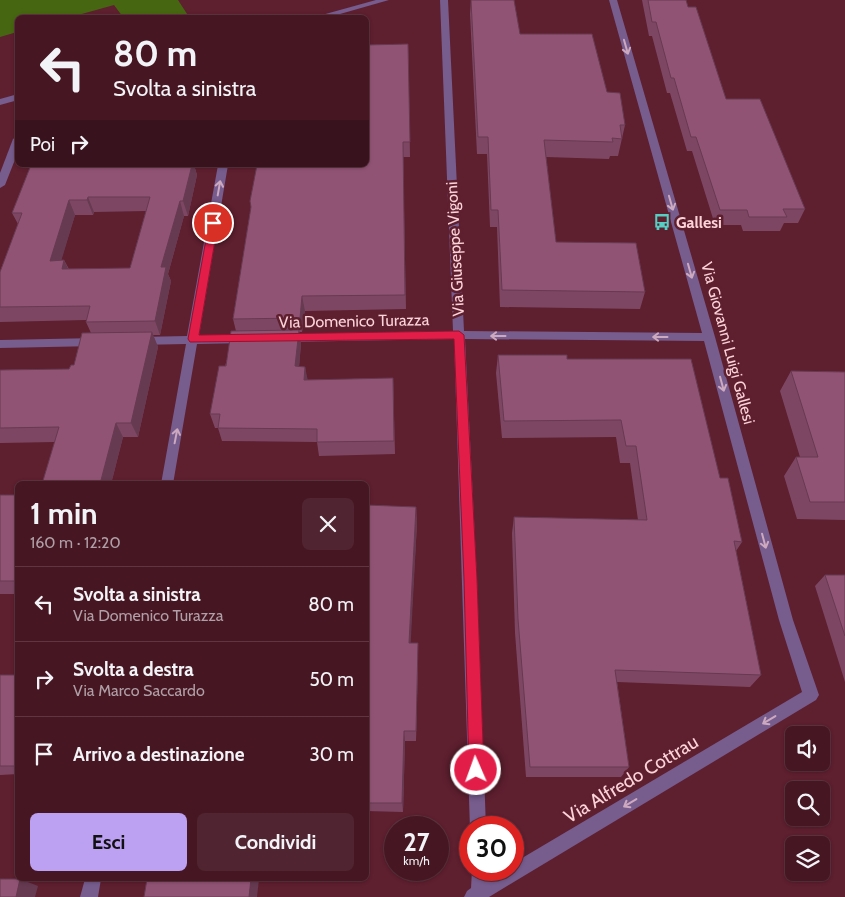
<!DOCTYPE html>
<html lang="it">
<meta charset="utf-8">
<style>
:root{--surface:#461723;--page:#502430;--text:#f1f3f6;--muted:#b09fa6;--line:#5e3641;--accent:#bca0f2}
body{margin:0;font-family:Cabin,sans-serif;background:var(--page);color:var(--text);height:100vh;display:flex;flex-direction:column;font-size:19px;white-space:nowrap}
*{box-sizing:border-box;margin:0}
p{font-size:16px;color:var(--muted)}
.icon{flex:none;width:28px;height:28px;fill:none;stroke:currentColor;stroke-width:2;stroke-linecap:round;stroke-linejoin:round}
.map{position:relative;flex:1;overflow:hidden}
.side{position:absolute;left:15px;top:481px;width:354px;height:400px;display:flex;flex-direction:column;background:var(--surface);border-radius:8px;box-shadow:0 1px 4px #0004,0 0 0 1px var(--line)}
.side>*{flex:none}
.hud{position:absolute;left:15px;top:15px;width:354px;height:152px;border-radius:8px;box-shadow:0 1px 4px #0004,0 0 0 1px var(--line);background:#461723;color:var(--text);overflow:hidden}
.fabs{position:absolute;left:785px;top:726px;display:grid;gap:10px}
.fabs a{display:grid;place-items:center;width:45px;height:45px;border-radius:8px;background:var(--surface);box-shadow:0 1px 4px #0004,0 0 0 1px var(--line);font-size:25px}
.speed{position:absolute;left:384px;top:816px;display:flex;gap:10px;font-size:25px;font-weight:700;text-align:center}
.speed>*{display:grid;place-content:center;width:65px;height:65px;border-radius:50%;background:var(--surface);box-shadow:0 1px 4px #0004,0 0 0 1px var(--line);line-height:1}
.speed small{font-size:12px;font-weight:400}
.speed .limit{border:8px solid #d22;background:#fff;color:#111}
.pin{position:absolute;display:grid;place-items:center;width:42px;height:42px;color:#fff;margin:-21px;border:2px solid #fff;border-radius:50%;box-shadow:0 1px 5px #0007}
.me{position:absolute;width:55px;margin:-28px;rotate:358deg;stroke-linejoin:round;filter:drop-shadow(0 0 4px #0008)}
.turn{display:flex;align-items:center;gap:18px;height:105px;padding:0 15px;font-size:22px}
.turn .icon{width:65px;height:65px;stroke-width:2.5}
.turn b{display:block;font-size:35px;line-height:42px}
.then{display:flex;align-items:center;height:48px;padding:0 15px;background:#0003;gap:10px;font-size:19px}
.round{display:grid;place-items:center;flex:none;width:52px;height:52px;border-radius:8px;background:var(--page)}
.head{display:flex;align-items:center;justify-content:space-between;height:85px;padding:0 15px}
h1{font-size:30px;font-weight:800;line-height:38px}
.action{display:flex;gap:10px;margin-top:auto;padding:10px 15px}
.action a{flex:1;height:58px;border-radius:8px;background:var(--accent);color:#111;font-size:20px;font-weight:800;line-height:58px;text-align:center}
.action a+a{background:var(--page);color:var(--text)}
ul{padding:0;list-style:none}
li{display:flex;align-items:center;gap:15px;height:75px;padding:0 15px;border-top:1px solid var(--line)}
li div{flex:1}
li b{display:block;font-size:19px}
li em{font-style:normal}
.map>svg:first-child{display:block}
.green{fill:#476611}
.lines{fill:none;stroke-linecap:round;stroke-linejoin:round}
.minor{fill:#775c8e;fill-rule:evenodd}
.tertiary{fill:#775c8e;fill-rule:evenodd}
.wall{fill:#7d4764;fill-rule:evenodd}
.shaded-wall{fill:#663a51}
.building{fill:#915374;stroke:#663a51;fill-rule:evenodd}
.oneway{stroke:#cda9bf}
.route{fill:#e11d48;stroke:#92132f}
.labels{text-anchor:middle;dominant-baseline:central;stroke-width:5;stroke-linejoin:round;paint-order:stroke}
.poi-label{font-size:16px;font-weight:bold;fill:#fcd3d9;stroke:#5e1f2f;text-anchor:start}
.street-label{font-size:16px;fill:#fcd3d9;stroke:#5e1f2f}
.near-street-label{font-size:19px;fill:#fcd3d9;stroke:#5e1f2f}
</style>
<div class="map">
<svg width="845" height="897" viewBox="0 0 845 897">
<rect width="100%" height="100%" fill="#5e1f2f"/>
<!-- green -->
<path class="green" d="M 0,0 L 178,0 L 189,17 L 123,17 L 114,5 L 71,17 L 18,18 L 17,32 L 0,37 Z"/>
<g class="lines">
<!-- minor -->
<g class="minor">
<path d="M 440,0 L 448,0 L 464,331 L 702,333 L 609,0 L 617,0 L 715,337 L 793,620 L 819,695 L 816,700 L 489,897 L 464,897 L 467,891 L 471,888 L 472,870 L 488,870 L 488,878 L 502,870 L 512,870 L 512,864 L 802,692 L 779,620 L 704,341 L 465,339 L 477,579 L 486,828 L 470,829 L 454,339 L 284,342 L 278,338 L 284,334 L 453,331 Z"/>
<path d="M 18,136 L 18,152 L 5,185 L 0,188 L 0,173 L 13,139 Z"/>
<path d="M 218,165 L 228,165 L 199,336 L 246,335 L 252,339 L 246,343 L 197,344 L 173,484 L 161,484 L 186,344 L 139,345 L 133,341 L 139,337 L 187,336 Z"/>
<path d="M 97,338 L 103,342 L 97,346 L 0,348 L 0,340 Z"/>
<path d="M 85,879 L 101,879 L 98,897 L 80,897 Z"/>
</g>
<!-- tertiary -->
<g class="tertiary">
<path d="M 376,0 L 389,0 L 326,18 L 311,18 Z"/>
<path d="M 18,94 L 18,100 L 0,105 L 0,99 Z"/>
</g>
</g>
<!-- wall -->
<g class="wall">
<path d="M 471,0 L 520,34 L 607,92 L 625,125 L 618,156 L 610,156 L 609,159 L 546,157 L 556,242 L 645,292 L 640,309 L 500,307 L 497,227 L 490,227 L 487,154 L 477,154 L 470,14 Z"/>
<path d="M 642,0 L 686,0 L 688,7 L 726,99 L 805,209 L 798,223 L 784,223 L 780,231 L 743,231 L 741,225 L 715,225 L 692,151 L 687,151 L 670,93 L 667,93 L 652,36 L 649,36 Z"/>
<path d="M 408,44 L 410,157 L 403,157 L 406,309 L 305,311 L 302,332 L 299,332 L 301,344 L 299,366 L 305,367 L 307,380 L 393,378 L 395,454 L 319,456 L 317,442 L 222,441 L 218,428 L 215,428 L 210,414 L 236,331 L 233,319 L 251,207 Z"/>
<path d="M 31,165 L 194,165 L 197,175 L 188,216 L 184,216 L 168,274 L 171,281 L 160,335 L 153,335 L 158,347 L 138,437 L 123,437 L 111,484 L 42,484 L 55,442 L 0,443 L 0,370 L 69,369 L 74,365 L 91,333 L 86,322 L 86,320 L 0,322 L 0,272 L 18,224 L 12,213 ZM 146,211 L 130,268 L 69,269 L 64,260 L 61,260 L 75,215 L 93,215 L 94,212 Z"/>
<path d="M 498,355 L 567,359 L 720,478 L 742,542 L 736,551 L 761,675 L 750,687 L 617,682 L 629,767 L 621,777 L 526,777 L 515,633 L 512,533 L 514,517 L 638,520 L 630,463 L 620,463 L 616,437 L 502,438 L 496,373 Z"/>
<path d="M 791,371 L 845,372 L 845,520 L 797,519 L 784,476 L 796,457 L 800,457 L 780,391 Z"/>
<rect x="0" y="495" width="18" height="99"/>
<path d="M 366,505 L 416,507 L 417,523 L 410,643 L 418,656 L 416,741 L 405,741 L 403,812 L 366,811 Z"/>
<path d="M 825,575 L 845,575 L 845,682 L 815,586 Z"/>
<path d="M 0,675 L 18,675 L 18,774 L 0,775 Z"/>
</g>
<!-- shaded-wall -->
<g class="shaded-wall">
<path d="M 192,165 L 194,165 L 197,175 L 188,216 L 183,201 Z"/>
<path d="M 88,197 L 94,212 L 93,215 L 87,200 Z"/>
<path d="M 69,200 L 75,215 L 57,275 L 50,261 Z"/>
<path d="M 180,201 L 184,216 L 168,274 L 171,281 L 160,335 L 155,321 L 161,267 Z"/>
<path d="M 64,260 L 71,275 L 62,269 Z"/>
<path d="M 302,296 L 305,311 L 302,332 L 300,318 Z"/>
<path d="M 299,330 L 301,344 L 298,380 L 295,366 Z"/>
<path d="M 152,332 L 158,347 L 138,437 L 131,423 Z"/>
<path d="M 305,367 L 308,381 L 304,380 Z"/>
<path d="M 116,423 L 123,437 L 111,484 L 100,484 Z"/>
<path d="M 416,507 L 417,523 L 410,656 L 409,643 Z"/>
<path d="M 418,643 L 418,656 L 416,741 L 416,731 Z"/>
<path d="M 404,731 L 405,741 L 403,812 L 402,803 Z"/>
<path d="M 20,879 L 38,886 L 35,897 L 16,897 Z"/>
<path d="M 251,879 L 259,879 L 257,897 L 249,897 Z"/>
</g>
<!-- building -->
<g class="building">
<path d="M 471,0 L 514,0 L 520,34 L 592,34 L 607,92 L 620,93 L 625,125 L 620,125 L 622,139 L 612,138 L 613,142 L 544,140 L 556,242 L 636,243 L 645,292 L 502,290 L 498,210 L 491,210 L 488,137 L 478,137 Z"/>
<path d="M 648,0 L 686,0 L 688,7 L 696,7 L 726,99 L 760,99 L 805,209 L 783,209 L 787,217 L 749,217 L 747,210 L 720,210 L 696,137 L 691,137 L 674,78 L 671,78 L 656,22 L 652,22 Z"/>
<path d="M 408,44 L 410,142 L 403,142 L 405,295 L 302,296 L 300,318 L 233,319 L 251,207 L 250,201 L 257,165 L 366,165 L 366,45 Z"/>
<path d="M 31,165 L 192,165 L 183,201 L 180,201 L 161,267 L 166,267 L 155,321 L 86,322 L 90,306 L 0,307 L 0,272 L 22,213 L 12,213 ZM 88,197 L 150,197 L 130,268 L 62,269 L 64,260 L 50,261 L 69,200 L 87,200 Z"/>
<path d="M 299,330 L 295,366 L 305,367 L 304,380 L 393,378 L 394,441 L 317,442 L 317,429 L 218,428 L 220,414 L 210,414 L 219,366 L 226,366 L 231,331 Z"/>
<path d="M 152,332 L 131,423 L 116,423 L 100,484 L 42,484 L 59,427 L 0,428 L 0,370 L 69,369 L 71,365 L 74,365 L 82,333 Z"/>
<path d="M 498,355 L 567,355 L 567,359 L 691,359 L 720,478 L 728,478 L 742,542 L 734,541 L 761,675 L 615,670 L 629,767 L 530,767 L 518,619 L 514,517 L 647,520 L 636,446 L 626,446 L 621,420 L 504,421 Z"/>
<path d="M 791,371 L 845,372 L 845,502 L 810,502 L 796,457 L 818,457 Z"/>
<rect x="0" y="495" width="18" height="86"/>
<path d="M 366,505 L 416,507 L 409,643 L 418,643 L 416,731 L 404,731 L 402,803 L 366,803 Z"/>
<path d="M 825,575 L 845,575 L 845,636 Z"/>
<rect x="0" y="675" width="18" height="91"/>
<path d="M 0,879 L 20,879 L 16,897 L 0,897 Z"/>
<path d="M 147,879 L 251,879 L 249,897 L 144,897 Z"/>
</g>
<!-- one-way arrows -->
<defs><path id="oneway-shaft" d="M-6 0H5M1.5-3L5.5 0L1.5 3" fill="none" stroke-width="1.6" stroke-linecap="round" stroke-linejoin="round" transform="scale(1.25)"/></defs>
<g class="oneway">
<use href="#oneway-shaft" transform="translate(626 47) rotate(74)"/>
<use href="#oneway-shaft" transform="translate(219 188) rotate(-80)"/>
<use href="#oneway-shaft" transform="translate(671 203) rotate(74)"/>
<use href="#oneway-shaft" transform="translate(690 271) rotate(74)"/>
<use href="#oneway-shaft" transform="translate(498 336) rotate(-180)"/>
<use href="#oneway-shaft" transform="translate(660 337) rotate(-180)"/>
<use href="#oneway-shaft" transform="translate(722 384) rotate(75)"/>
<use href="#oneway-shaft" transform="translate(176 436) rotate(-79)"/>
<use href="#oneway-shaft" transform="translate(764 541) rotate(75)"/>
<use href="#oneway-shaft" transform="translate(769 720) rotate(149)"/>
<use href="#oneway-shaft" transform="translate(630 803) rotate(149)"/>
</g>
<!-- route -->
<path class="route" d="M 213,220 L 218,223 L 199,335 L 459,331 L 464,335 L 477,579 L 484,770 L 482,775 L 476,777 L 471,775 L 469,770 L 464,579 L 454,339 L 190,342 L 188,339 L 209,223 Z"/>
<!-- icons -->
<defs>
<g id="bus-bare" transform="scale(1.35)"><path d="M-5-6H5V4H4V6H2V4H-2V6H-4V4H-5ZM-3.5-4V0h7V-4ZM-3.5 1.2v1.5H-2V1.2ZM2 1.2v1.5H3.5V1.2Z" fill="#56cec4" stroke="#5e1f2f" stroke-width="2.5" paint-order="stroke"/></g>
</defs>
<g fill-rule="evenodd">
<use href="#bus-bare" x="662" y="222"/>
</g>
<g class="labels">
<!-- poi labels -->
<g class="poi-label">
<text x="676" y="222">Gallesi</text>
</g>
<!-- street labels -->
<g class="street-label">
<text transform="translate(455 249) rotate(-93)">Via Giuseppe Vigoni</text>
<text transform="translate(354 321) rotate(-1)">Via Domenico Turazza</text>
<text transform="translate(728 343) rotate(75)">Via Giovanni Luigi Gallesi</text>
</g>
<!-- near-street labels -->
<g class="near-street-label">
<text transform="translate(631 779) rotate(-31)">Via Alfredo Cottrau</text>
</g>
</g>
</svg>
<div class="fabs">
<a><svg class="icon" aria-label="sound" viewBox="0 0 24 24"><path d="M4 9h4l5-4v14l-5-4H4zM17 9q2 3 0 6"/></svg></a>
<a><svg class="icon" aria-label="search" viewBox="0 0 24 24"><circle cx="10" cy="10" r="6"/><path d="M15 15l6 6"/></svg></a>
<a><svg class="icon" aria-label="layers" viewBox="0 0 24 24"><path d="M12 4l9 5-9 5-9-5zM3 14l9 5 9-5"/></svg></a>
</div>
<div class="speed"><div>27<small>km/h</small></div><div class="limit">30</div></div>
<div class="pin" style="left:213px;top:223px;background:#d93025"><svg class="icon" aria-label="arrive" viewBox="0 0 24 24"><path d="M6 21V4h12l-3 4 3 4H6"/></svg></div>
<svg class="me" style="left:476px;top:770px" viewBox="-20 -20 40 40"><circle r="17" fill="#e11d48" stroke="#fff" stroke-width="3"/><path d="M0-11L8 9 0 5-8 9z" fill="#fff"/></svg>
<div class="hud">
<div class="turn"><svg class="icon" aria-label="left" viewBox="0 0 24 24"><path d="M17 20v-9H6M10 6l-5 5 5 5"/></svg><div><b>80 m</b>Svolta a sinistra</div></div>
<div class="then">Poi<svg class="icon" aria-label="right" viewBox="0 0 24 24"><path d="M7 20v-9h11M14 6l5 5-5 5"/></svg></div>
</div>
<section class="side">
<div class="head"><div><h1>1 min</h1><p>160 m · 12:20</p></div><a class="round"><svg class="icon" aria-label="close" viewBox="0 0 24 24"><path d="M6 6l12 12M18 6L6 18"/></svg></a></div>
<ul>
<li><svg class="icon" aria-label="left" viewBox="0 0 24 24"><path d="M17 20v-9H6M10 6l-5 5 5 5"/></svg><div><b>Svolta a sinistra</b><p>Via Domenico Turazza</p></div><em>80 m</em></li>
<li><svg class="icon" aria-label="right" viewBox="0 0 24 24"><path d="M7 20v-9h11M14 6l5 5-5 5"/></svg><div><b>Svolta a destra</b><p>Via Marco Saccardo</p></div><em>50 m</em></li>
<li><svg class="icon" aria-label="arrive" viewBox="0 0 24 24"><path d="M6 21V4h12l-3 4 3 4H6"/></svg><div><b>Arrivo a destinazione</b></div><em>30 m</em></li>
</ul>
<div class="action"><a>Esci</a><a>Condividi</a></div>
</section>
</div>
